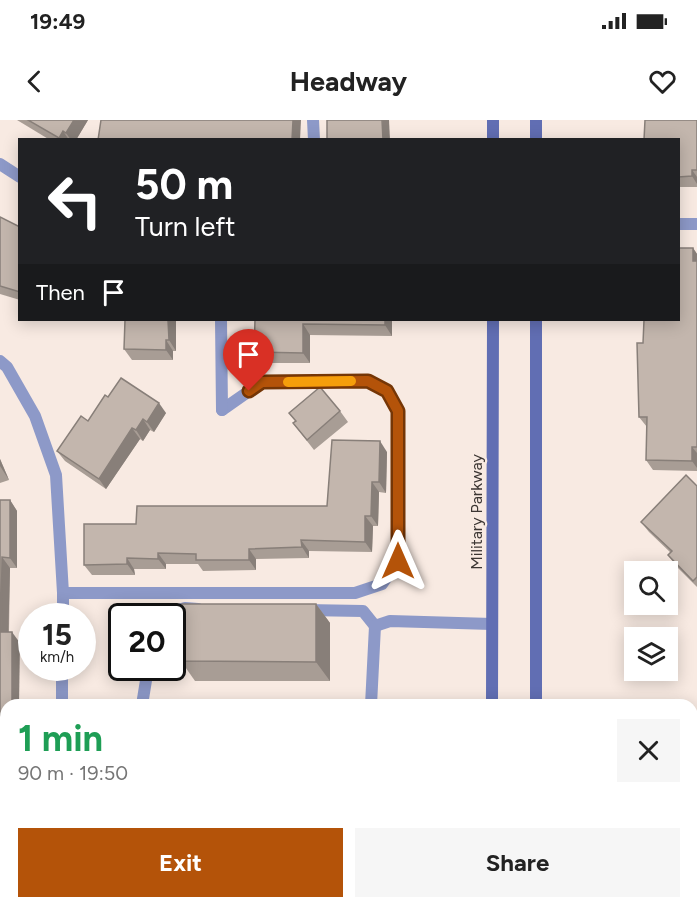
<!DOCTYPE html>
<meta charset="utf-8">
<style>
:root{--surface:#fff;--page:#f6f6f6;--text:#222;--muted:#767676;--accent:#b45309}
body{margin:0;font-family:Figtree,sans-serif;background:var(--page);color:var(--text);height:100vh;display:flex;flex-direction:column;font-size:22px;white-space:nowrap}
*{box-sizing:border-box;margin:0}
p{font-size:20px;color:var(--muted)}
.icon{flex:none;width:33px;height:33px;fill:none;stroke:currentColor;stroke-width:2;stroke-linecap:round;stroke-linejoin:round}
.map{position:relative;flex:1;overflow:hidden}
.side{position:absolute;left:0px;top:579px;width:698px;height:210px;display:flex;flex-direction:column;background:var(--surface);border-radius:18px 18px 0 0;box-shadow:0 3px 15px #0003}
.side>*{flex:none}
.top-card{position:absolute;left:18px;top:18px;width:662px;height:183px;border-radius:0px;box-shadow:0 3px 15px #0003;background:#202124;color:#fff;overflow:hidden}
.fabs{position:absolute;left:624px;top:441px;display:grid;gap:12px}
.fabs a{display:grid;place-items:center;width:54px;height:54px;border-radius:0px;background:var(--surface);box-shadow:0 3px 15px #0003;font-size:30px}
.speed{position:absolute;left:18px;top:483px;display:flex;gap:12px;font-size:30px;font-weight:700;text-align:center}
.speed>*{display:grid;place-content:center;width:78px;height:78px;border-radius:50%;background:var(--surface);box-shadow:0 3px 15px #0003;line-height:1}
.speed small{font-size:15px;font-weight:400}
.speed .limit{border:3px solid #111;border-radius:9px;background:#fff;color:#111}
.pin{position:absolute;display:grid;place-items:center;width:51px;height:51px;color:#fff;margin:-62px -26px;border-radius:50% 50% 50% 0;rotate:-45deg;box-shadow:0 0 6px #0007}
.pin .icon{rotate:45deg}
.me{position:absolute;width:66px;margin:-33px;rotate:0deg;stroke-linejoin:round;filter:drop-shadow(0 0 4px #0008)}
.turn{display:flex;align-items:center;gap:21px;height:126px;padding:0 18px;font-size:27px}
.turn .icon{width:78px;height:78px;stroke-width:2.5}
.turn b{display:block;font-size:42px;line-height:51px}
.then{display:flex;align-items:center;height:57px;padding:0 18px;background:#0003;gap:12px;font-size:22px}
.round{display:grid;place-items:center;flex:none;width:63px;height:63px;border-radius:0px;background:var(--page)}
.summary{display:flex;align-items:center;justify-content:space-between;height:102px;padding:0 18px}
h1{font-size:36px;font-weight:700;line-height:45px;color:#1e9e55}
.action{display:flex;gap:12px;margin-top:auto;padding:12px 18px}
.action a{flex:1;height:69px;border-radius:0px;background:var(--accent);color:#fff;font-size:24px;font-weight:700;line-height:69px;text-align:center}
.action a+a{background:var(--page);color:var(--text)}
.status{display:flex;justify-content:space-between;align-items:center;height:42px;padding:0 30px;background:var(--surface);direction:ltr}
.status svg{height:16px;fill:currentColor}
header{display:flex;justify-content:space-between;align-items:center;height:78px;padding:0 18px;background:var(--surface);font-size:27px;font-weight:700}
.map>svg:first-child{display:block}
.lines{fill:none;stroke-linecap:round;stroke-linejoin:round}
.lane{stroke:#8d99c8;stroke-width:12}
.street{stroke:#8d99c8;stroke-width:12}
.secondary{stroke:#616eb3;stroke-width:12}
.wall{fill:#a89d95}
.shaded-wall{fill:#887f79}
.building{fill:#c3b6ad;stroke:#887f79;stroke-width:1.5}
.route-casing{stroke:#753606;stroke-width:15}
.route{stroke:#b45309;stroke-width:10}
.slow{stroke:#f59e0b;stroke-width:10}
.labels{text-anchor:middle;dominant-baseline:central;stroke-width:4.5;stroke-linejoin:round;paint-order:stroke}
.street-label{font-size:16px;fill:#3c3633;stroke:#f8eae2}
</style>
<div class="status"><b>19:49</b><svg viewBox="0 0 49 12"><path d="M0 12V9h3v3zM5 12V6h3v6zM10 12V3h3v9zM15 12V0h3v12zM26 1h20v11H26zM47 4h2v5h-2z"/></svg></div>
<header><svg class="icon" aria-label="back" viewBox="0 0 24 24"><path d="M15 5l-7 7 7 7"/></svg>Headway<svg class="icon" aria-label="heart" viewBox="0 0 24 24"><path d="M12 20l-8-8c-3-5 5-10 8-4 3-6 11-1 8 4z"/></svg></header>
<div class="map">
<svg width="697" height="789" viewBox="0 0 697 789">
<rect width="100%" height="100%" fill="#f8eae2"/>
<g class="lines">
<!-- lane -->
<g class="lane">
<path d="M 313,0 L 314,20"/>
<path d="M 0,241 L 7,247 L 35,296 L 56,355 L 63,473"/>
<path d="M 305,490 L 363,491 L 375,506"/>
<path d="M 63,496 L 63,473 L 355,473 L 382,464 L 398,441 L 397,291 L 387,271 L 368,261 L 262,262 L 222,290"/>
<path d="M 159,496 L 185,488 L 198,489"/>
<path d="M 62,585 L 62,548"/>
<path d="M 142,585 L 148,548"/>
<path d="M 371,585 L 375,506 L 390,501 L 492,504"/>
<path d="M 62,783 L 62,789"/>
<path d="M 186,783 L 186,789"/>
<path d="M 392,783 L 392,789"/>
</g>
<!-- street -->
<g class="street">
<path d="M 0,44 L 20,57"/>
<path d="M 678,104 L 697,104"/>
<path d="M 221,200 L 222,290"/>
</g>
<!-- secondary -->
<g class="secondary">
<path d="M 493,0 L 493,20"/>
<path d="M 536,20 L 536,0"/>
<path d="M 492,585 L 493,200"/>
<path d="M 536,585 L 536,200"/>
<path d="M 492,783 L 492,789"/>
<path d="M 536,789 L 536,783"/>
</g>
</g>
<!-- wall -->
<g class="wall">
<path d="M 17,0 L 88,0 L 76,20 L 50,20 Z"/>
<path d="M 697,0 L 697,67 L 678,67 L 678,20 Z"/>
<path d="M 0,97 L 20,107 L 20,180 L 0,174 Z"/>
<path d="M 693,128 L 697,134 L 697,351 L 653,350 L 646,340 L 647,307 L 639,297 L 643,223 Z"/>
<path d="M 176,200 L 176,231 L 173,231 L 173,240 L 132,240 L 124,229 Z"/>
<path d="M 255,200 L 392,200 L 392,216 L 310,215 L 310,243 L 262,243 L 254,232 Z"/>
<path d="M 108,277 L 166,293 L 154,312 L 150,310 L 143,321 L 140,319 L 106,369 L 65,341 L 57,331 L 88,301 Z"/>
<path d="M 340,291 L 348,302 L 314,330 L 293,303 L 295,301 L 289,293 Z"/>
<path d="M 387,332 L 386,373 L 379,372 L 378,406 L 373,406 L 372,432 L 309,431 L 309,438 L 256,439 L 256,450 L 203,451 L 198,444 L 166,444 L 166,449 L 134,449 L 135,455 L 92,455 L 84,445 L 136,404 L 327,386 Z"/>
<path d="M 0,339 L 9,360 L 0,363 Z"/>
<path d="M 697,366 L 697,467 L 676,446 L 668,435 L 671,433 L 649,412 L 641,402 Z"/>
<path d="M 0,380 L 10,380 L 17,391 L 17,448 L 10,448 L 9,512 L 20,523 L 6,585 L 6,783 L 16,783 L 20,789 L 0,789 Z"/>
<path d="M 316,484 L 330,503 L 330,561 L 195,561 L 181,541 Z"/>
</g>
<!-- shaded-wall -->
<g class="shaded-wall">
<path d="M 74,0 L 88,0 L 76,20 L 71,20 L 66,13 Z"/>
<path d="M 293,0 L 301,0 L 300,20 L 292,20 Z"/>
<path d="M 382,0 L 389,0 L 390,20 L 383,20 Z"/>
<path d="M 63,11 L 69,20 L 59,20 L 59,18 Z"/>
<path d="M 692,50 L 697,57 L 697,64 L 692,56 Z"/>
<path d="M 693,128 L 697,134 L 697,147 L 693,141 Z"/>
<path d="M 168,200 L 176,200 L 176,231 L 169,220 Z"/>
<path d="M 385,200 L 392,200 L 392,216 L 385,205 Z"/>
<path d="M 303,204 L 310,215 L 310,243 L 303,233 Z"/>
<path d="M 166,220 L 173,231 L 173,240 L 166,230 Z"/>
<path d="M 159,283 L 166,293 L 154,312 L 147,302 Z"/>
<path d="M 143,299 L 150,310 L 143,321 L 136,310 Z"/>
<path d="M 132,308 L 140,319 L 106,369 L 99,359 Z"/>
<path d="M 380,321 L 387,332 L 386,373 L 379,362 Z"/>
<path d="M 692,327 L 697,333 L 697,348 L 692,341 Z"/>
<path d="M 0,339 L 9,360 L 0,346 Z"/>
<path d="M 372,362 L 379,372 L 378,406 L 371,396 Z"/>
<path d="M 10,380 L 17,391 L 17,448 L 10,438 Z"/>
<path d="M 365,396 L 373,406 L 372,432 L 365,422 Z"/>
<path d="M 301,420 L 309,431 L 309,438 L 302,427 Z"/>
<path d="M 249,429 L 256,439 L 256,450 L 249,440 Z"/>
<path d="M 158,433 L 166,444 L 166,449 L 158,439 Z"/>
<path d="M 2,437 L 10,448 L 8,523 L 1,512 Z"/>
<path d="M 127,438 L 134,449 L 135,455 L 127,444 Z"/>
<path d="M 316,484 L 330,503 L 330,561 L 316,542 Z"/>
<path d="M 12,512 L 20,523 L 19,585 L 12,585 Z"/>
<path d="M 1,707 L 6,715 L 6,783 L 0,778 Z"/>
<path d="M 12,783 L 16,783 L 20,789 L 12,789 Z"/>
<rect x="134" y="783" width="10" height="6"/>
<path d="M 367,783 L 377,783 L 378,789 L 367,789 Z"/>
</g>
<!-- building -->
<g class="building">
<path d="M 28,0 L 74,0 L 66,13 L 63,11 L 59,18 Z"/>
<path d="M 101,0 L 293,0 L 292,20 L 98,20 Z"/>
<path d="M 327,0 L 382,0 L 383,20 L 327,20 Z"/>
<path d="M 645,0 L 697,0 L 697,50 L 692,50 L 692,56 L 678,57 L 678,20 L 644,20 Z"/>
<path d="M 0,97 L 20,107 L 20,172 L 0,166 Z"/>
<path d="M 678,128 L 693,128 L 693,141 L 697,141 L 697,327 L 692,327 L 692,341 L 646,340 L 647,297 L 639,297 L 637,223 L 643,223 L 644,200 L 678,200 Z"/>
<path d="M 125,200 L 168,200 L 169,220 L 166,220 L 166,230 L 124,229 Z"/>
<path d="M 255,200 L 385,200 L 385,205 L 303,204 L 303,233 L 254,232 Z"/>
<path d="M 121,258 L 159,283 L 147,302 L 143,299 L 136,310 L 132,308 L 99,359 L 57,331 L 81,296 L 88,301 L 105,275 L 108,277 Z"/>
<path d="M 320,267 L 340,291 L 307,320 L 293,303 L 296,301 L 289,293 Z"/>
<path d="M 332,320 L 380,321 L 379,362 L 372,362 L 371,396 L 365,396 L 365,422 L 301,420 L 302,427 L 249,429 L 249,440 L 196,440 L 196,434 L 158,433 L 158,439 L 127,438 L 127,444 L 84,445 L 84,404 L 136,404 L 137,386 L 327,386 Z"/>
<path d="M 686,355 L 697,366 L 697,457 L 693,461 L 668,435 L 672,431 L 641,402 Z"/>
<path d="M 0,380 L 10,380 L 10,438 L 2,437 L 1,512 L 12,512 L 12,585 L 6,585 L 6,707 L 1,707 L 0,778 L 6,778 L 6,783 L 12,783 L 12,789 L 0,789 Z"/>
<path d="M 182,484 L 316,484 L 316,542 L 181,541 Z"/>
<rect x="97" y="783" width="37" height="6"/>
<rect x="193" y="783" width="174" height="6"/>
</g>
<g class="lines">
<!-- route casing -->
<g class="route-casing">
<path id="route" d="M 249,271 L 262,262 L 368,261 L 387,271 L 398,291 L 398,441"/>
</g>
<!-- route -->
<use href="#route" class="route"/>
<!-- slow -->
<path class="slow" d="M 288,262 L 351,261"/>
</g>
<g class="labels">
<!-- street labels -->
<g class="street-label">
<text transform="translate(476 392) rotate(-90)">Military Parkway</text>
</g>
</g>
</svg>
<div class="fabs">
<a><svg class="icon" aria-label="search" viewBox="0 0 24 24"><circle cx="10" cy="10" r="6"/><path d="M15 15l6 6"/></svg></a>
<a><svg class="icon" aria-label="layers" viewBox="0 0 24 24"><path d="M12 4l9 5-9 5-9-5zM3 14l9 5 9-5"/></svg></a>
</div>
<div class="speed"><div>15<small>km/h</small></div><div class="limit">20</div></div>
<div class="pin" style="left:249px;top:271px;background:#d93025"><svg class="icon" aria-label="arrive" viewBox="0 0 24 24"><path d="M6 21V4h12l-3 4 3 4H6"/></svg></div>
<svg class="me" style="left:398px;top:441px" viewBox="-20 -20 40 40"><path d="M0-17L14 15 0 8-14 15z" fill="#b45309" stroke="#fff" stroke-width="4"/></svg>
<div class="top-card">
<div class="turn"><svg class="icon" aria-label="left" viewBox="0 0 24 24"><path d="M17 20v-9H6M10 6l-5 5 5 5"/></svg><div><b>50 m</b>Turn left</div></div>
<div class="then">Then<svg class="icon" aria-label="arrive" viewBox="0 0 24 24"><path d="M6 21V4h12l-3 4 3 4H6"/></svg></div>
</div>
<section class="side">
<div class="summary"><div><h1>1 min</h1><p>90 m · 19:50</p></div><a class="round"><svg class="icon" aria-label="close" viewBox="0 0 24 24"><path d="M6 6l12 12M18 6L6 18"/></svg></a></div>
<div class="action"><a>Exit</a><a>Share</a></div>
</section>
</div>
